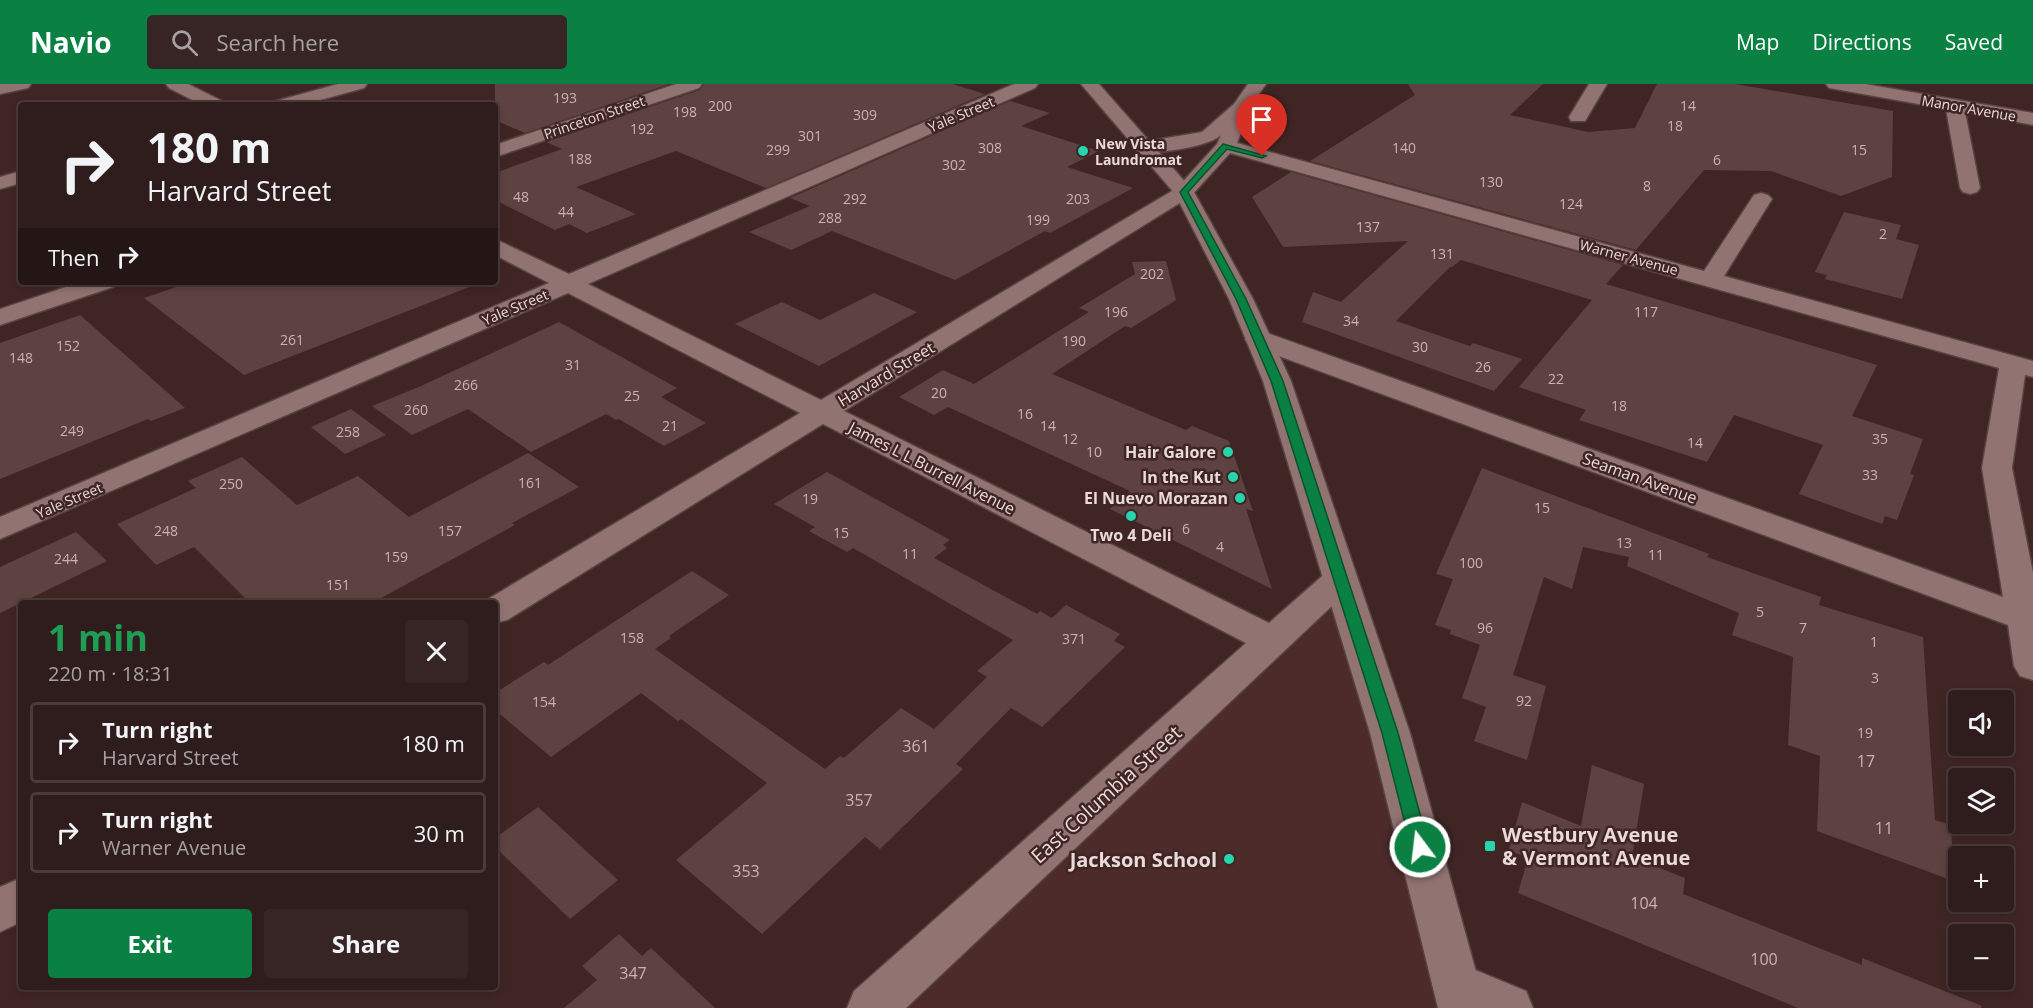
<!DOCTYPE html>
<meta charset="utf-8">
<style>
:root{--surface:#2f1c1c;--page:#372525;--text:#f1f3f6;--muted:#a7a1a3;--line:#4a3a3b;--accent:#0b8043}
body{margin:0;font-family:"Open Sans",sans-serif;background:var(--page);color:var(--text);height:100vh;display:flex;flex-direction:column;font-size:22px;white-space:nowrap}
*{box-sizing:border-box;margin:0}
p{font-size:20px;color:var(--muted)}
.icon{flex:none;width:33px;height:33px;fill:none;stroke:currentColor;stroke-width:2;stroke-linecap:round;stroke-linejoin:round}
.map{position:relative;flex:1;overflow:hidden}
.side{position:absolute;left:18px;top:516px;width:480px;height:390px;display:flex;flex-direction:column;background:var(--surface);border-radius:6px;box-shadow:0 3px 9px #0003,0 0 0 2px var(--line)}
.side>*{flex:none}
.hud{position:absolute;left:18px;top:18px;width:480px;height:183px;border-radius:6px;box-shadow:0 3px 9px #0003,0 0 0 2px var(--line);background:#2f1c1c;color:var(--text);overflow:hidden}
.fabs{position:absolute;left:1948px;top:606px;display:grid;gap:12px}
.fabs a{display:grid;place-items:center;width:66px;height:66px;border-radius:6px;background:var(--surface);box-shadow:0 3px 9px #0003,0 0 0 2px var(--line);font-size:30px}
.pin{position:absolute;display:grid;place-items:center;width:51px;height:51px;color:#fff;margin:-62px -26px;border-radius:50% 50% 50% 0;rotate:-45deg;box-shadow:0 0 6px #0007}
.pin .icon{rotate:45deg}
.me{position:absolute;width:66px;margin:-33px;rotate:345deg;stroke-linejoin:round;filter:drop-shadow(0 0 4px #0008)}
.turn{display:flex;align-items:center;gap:21px;height:126px;padding:0 30px;font-size:27px}
.turn .icon{width:78px;height:78px;stroke-width:2.5}
.turn b{display:block;font-size:42px;line-height:51px}
.then{display:flex;align-items:center;height:57px;padding:0 30px;background:#0003;gap:12px;font-size:22px}
.round{display:grid;place-items:center;flex:none;width:63px;height:63px;border-radius:6px;background:var(--page)}
.summary{display:flex;align-items:center;justify-content:space-between;height:102px;padding:0 30px}
h1{font-size:36px;font-weight:700;line-height:45px;color:#1e9e55}
.cta{display:flex;gap:12px;margin-top:auto;padding:12px 30px}
.cta a{flex:1;height:69px;border-radius:6px;background:var(--accent);color:#fff;font-size:24px;font-weight:700;line-height:69px;text-align:center}
.cta a+a{background:var(--page);color:var(--text)}
ul{padding:0;list-style:none}
li{display:flex;align-items:center;gap:18px;height:81px;margin:0 12px 9px;padding:0 18px;border:3px solid var(--line);border-radius:6px}
li div{flex:1}
li b{display:block;font-size:22px}
li em{font-style:normal}
header{display:flex;align-items:center;gap:36px;box-sizing:border-box;height:84px;padding:0 30px;background:var(--accent);color:#fff}
header strong{font-size:28px}
nav{display:flex;gap:33px;margin-inline-start:auto;font-size:21px}
.search{width:420px;height:54px;background:var(--page);display:flex;align-items:center;gap:15px;box-sizing:border-box;padding:0 21px;border-radius:6px;color:var(--muted);font-size:22px}
.map>svg:first-child{display:block}
.built{fill:#4c2b2a}
.building{fill:#5d4241}
.lines{fill:none;stroke-linecap:round;stroke-linejoin:round}
.minor-casing{stroke:#584343;stroke-width:3}
.tertiary-casing{stroke:#584343;stroke-width:3}
.minor{fill:#917371;fill-rule:evenodd}
.tertiary{fill:#917371;fill-rule:evenodd}
.route{fill:#0b8043;stroke:#07532c;stroke-width:1.5}
.poi-dot{fill:#26d5ae;stroke:#3f2625;stroke-width:2}
.labels{text-anchor:middle;dominant-baseline:central;stroke-width:5;stroke-linejoin:round;paint-order:stroke}
.number-label{font-size:14px;fill:#c8b4b3}
.far-street-label{font-size:14px;fill:#ebdad9;stroke:#3f2625}
.far-poi-label{font-size:14px;font-weight:bold;fill:#ebdad9;stroke:#3f2625;text-anchor:start}
.street-label{font-size:16px;fill:#ebdad9;stroke:#3f2625}
.poi-label{font-size:16px;font-weight:bold;fill:#ebdad9;stroke:#3f2625;text-anchor:end}
.near-number-label{font-size:16px;fill:#c8b4b3}
.near-street-label{font-size:20px;fill:#ebdad9;stroke:#3f2625}
.near-poi-label{font-size:20px;font-weight:bold;fill:#ebdad9;stroke:#3f2625;text-anchor:start}
</style>
<header>
<strong>Navio</strong>
<div class="search"><svg class="icon" aria-label="search" viewBox="0 0 24 24"><circle cx="10" cy="10" r="6"/><path d="M15 15l6 6"/></svg>Search here</div>
<nav><a>Map</a><a>Directions</a><a>Saved</a></nav>
</header>
<div class="map">
<svg width="2033" height="924" viewBox="0 0 2033 924">
<rect width="100%" height="100%" fill="#3f2625"/>
<!-- built -->
<path class="built" d="M 1340,495 L 1462,924 L 871,924 Z"/>
<!-- building -->
<g class="building">
<path d="M 495,0 L 669,0 L 525,49 L 495,36 Z"/>
<path d="M 704,0 L 952,0 L 985,10 L 766,104 L 676,67 L 576,103 L 636,130 L 587,149 L 569,140 L 555,146 L 495,116 L 495,89 L 562,65 L 546,58 L 700,6 Z"/>
<path d="M 1408,0 L 1543,0 L 1510,31 L 1588,48 L 1635,44 L 1657,0 L 1735,0 L 1893,27 L 1892,93 L 1841,112 L 1771,87 L 1704,86 L 1636,166 L 1310,77 L 1415,11 Z"/>
<path d="M 1010,17 L 1050,29 L 1021,42 L 1099,67 L 1067,83 L 1133,104 L 1050,149 L 1045,147 L 955,196 L 832,147 L 791,166 L 749,148 L 810,122 L 790,114 Z"/>
<path d="M 1291,88 L 1623,181 L 1606,200 L 1877,281 L 1852,332 L 1923,355 L 1910,390 L 1914,391 L 1897,436 L 1885,432 L 1882,440 L 1799,410 L 1823,361 L 1734,331 L 1707,378 L 1579,336 L 1586,326 L 1519,303 L 1592,216 L 1461,176 L 1452,183 L 1450,183 L 1396,237 L 1470,262 L 1473,259 L 1522,275 L 1494,307 L 1302,238 L 1313,208 L 1341,218 L 1408,157 L 1283,163 L 1252,113 Z"/>
<path d="M 1844,128 L 1901,141 L 1896,155 L 1919,161 L 1902,215 L 1825,195 L 1827,191 L 1815,188 Z"/>
<path d="M 1166,177 L 1176,216 L 1131,244 L 1125,242 L 1052,290 L 1186,346 L 1192,342 L 1229,357 L 1253,427 L 1246,425 L 1272,505 L 1110,425 L 1130,407 L 948,323 L 934,331 L 899,313 L 943,286 L 974,300 L 1089,228 L 1079,224 L 1135,190 L 1132,178 Z"/>
<path d="M 191,198 L 476,198 L 477,200 L 244,291 L 144,214 Z"/>
<path d="M 874,209 L 917,228 L 819,282 L 735,240 L 782,218 L 820,236 Z"/>
<path d="M 80,231 L 185,324 L 151,337 L 148,335 L 0,395 L 0,259 Z"/>
<path d="M 559,238 L 677,304 L 661,313 L 706,339 L 664,362 L 619,335 L 616,336 L 606,330 L 531,368 L 468,325 L 412,351 L 372,322 L 421,302 Z"/>
<path d="M 351,325 L 386,351 L 345,370 L 311,343 Z"/>
<path d="M 528,369 L 579,403 L 512,439 L 515,441 L 372,519 L 250,519 L 194,463 L 156,481 L 117,440 L 196,404 L 188,397 L 242,373 L 297,421 L 358,392 L 409,433 Z"/>
<path d="M 1482,384 L 1704,468 L 1709,470 L 1707,473 L 1821,513 L 1819,521 L 1923,553 L 1935,736 L 1951,741 L 1954,797 L 1817,747 L 1820,672 L 1788,661 L 1793,573 L 1732,551 L 1739,529 L 1627,482 L 1629,473 L 1583,463 L 1572,505 L 1544,493 L 1513,591 L 1546,602 L 1527,676 L 1474,657 L 1486,623 L 1462,614 L 1480,561 L 1450,550 L 1451,546 L 1435,541 L 1453,495 L 1436,490 Z"/>
<path d="M 827,388 L 950,456 L 943,461 L 947,464 L 934,474 L 1037,530 L 1040,527 L 1052,534 L 1066,521 L 1120,550 L 1114,557 L 1125,563 L 1042,643 L 1011,624 L 956,680 L 963,685 L 880,765 L 865,753 L 762,850 L 676,776 L 767,699 L 681,635 L 678,637 L 641,609 L 551,673 L 495,626 L 495,609 L 544,578 L 548,581 L 692,487 L 729,511 L 669,552 L 671,554 L 655,565 L 825,685 L 840,672 L 844,674 L 901,624 L 934,645 L 987,593 L 977,587 L 1013,556 L 853,464 L 847,468 L 809,447 L 815,443 L 774,420 Z"/>
<path d="M 76,448 L 107,477 L 0,529 L 0,483 Z"/>
<path d="M 1592,681 L 1644,700 L 1632,773 L 1685,794 L 1683,810 L 1862,881 L 1862,874 L 1982,922 L 1981,924 L 1798,924 L 1518,809 L 1528,774 L 1509,766 L 1522,718 L 1581,742 Z"/>
<path d="M 538,723 L 618,796 L 570,835 L 495,763 L 495,754 Z"/>
<path d="M 619,850 L 642,872 L 651,864 L 715,924 L 564,924 L 597,896 L 582,882 Z"/>
</g>
<g class="lines">
<!-- minor casing -->
<g class="minor-casing">
<g id="minor">
<path d="M 0,0 L 31,0 L 28,4 L 0,10 Z"/>
<path d="M 166,0 L 188,0 L 222,17 L 225,21 L 202,21 L 169,4 Z"/>
<path d="M 338,0 L 367,0 L 364,4 L 302,21 L 273,21 L 276,17 Z"/>
<path d="M 676,0 L 702,0 L 699,4 L 495,73 L 495,61 Z"/>
<path d="M 1014,0 L 1038,0 L 1035,4 L 588,200 L 821,316 L 1177,104 L 1217,60 L 1221,51 C 1209,63 1154,71 1137,67 L 1134,63 L 1137,59 L 1202,48 L 1234,20 L 1248,0 L 1266,0 L 1252,20 L 1237,59 L 1704,187 L 1754,111 L 1761,109 L 1768,111 L 1772,115 L 1724,192 L 2033,277 L 2033,293 L 2025,291 L 2012,384 L 2033,489 L 2033,596 L 2020,592 L 2014,582 L 2008,541 L 1249,261 L 1245,255 L 1249,249 L 1258,247 L 1267,249 L 2003,513 L 1982,384 L 1999,284 L 1230,69 L 1191,112 L 844,327 L 1269,539 L 1328,487 L 1340,483 L 1352,487 L 1357,495 L 1352,503 L 906,924 L 847,924 L 854,907 L 1246,559 L 823,340 L 507,536 L 495,539 L 495,519 L 483,518 L 800,329 L 568,209 L 0,455 L 0,433 L 549,199 L 495,171 L 495,155 L 569,190 Z"/>
<path d="M 1589,0 L 1607,0 L 1585,37 L 1571,37 L 1569,33 Z"/>
<path d="M 1826,0 L 1865,0 L 2033,29 L 2033,41 L 1965,28 L 1980,104 L 1977,108 L 1970,110 L 1963,108 L 1960,104 L 1946,25 L 1835,5 L 1829,4 Z"/>
<path d="M 21,87 L 21,99 L 0,105 L 0,93 Z"/>
<path d="M 81,198 L 117,198 L 113,203 L 0,241 L 0,225 Z"/>
<path d="M 21,794 L 21,838 L 0,848 L 0,803 Z"/>
<path d="M 1456,878 L 1526,907 L 1533,924 L 1454,924 L 1439,917 L 1432,901 L 1439,885 Z"/>
</g>
</g>
<!-- tertiary casing -->
<g class="tertiary-casing">
<path id="tertiary" d="M 1081,0 L 1099,0 L 1194,108 L 1253,215 L 1291,297 L 1410,649 L 1486,924 L 1438,924 L 1370,649 L 1263,297 L 1229,215 L 1175,110 Z"/>
</g>
<!-- minor -->
<use href="#minor" class="minor"/>
<!-- tertiary -->
<use href="#tertiary" class="tertiary"/>
</g>
<!-- route -->
<path class="route" d="M 1223,60 L 1266,72 L 1262,74 L 1227,65 L 1188,108 L 1246,215 L 1283,297 L 1398,649 L 1429,763 L 1426,769 L 1420,771 L 1414,769 L 1411,763 L 1382,649 L 1271,297 L 1236,215 L 1180,108 Z"/>
<!-- markers -->
<g class="poi-dot">
<circle cx="1083" cy="67" r="6"/>
<circle cx="1228" cy="368" r="6"/>
<circle cx="1233" cy="393" r="6"/>
<circle cx="1240" cy="414" r="6"/>
<circle cx="1131" cy="432" r="6"/>
<rect x="1484" y="756" width="12" height="12" rx="3"/>
<circle cx="1229" cy="775" r="6"/>
</g>
<g class="labels">
<!-- number labels -->
<g class="number-label">
<text x="565" y="13">193</text>
<text x="720" y="21">200</text>
<text x="1688" y="21">14</text>
<text x="685" y="27">198</text>
<text x="865" y="30">309</text>
<text x="1675" y="41">18</text>
<text x="642" y="44">192</text>
<text x="810" y="51">301</text>
<text x="990" y="63">308</text>
<text x="1404" y="63">140</text>
<text x="778" y="65">299</text>
<text x="1859" y="65">15</text>
<text x="580" y="74">188</text>
<text x="1717" y="75">6</text>
<text x="954" y="80">302</text>
<text x="1491" y="97">130</text>
<text x="1647" y="101">8</text>
<text x="521" y="112">48</text>
<text x="855" y="114">292</text>
<text x="1078" y="114">203</text>
<text x="1571" y="119">124</text>
<text x="566" y="127">44</text>
<text x="830" y="133">288</text>
<text x="1038" y="135">199</text>
<text x="1368" y="142">137</text>
<text x="1883" y="149">2</text>
<text x="1442" y="169">131</text>
<text x="1152" y="189">202</text>
<text x="1116" y="227">196</text>
<text x="1646" y="227">117</text>
<text x="1351" y="236">34</text>
<text x="292" y="255">261</text>
<text x="1074" y="256">190</text>
<text x="68" y="261">152</text>
<text x="1420" y="262">30</text>
<text x="21" y="273">148</text>
<text x="573" y="280">31</text>
<text x="1483" y="282">26</text>
<text x="1556" y="294">22</text>
<text x="466" y="300">266</text>
<text x="939" y="308">20</text>
<text x="632" y="311">25</text>
<text x="1619" y="321">18</text>
<text x="416" y="325">260</text>
<text x="1025" y="329">16</text>
<text x="670" y="341">21</text>
<text x="1048" y="341">14</text>
<text x="72" y="346">249</text>
<text x="348" y="347">258</text>
<text x="1070" y="354">12</text>
<text x="1880" y="354">35</text>
<text x="1695" y="358">14</text>
<text x="1094" y="367">10</text>
<text x="1870" y="390">33</text>
<text x="530" y="398">161</text>
<text x="231" y="399">250</text>
<text x="810" y="414">19</text>
<text x="1542" y="423">15</text>
<text x="1186" y="444">6</text>
<text x="166" y="446">248</text>
<text x="450" y="446">157</text>
<text x="841" y="448">15</text>
<text x="1624" y="458">13</text>
<text x="1220" y="462">4</text>
<text x="910" y="469">11</text>
<text x="1656" y="470">11</text>
<text x="396" y="472">159</text>
<text x="66" y="474">244</text>
<text x="1471" y="478">100</text>
<text x="338" y="500">151</text>
<text x="1760" y="527">5</text>
<text x="1485" y="543">96</text>
<text x="1803" y="543">7</text>
<text x="632" y="553">158</text>
<text x="1074" y="554">371</text>
<text x="1874" y="557">1</text>
<text x="1875" y="593">3</text>
<text x="1524" y="616">92</text>
<text x="544" y="617">154</text>
<text x="1865" y="648">19</text>
</g>
<!-- far-street labels -->
<g class="far-street-label">
<text transform="translate(1969 24) rotate(10)">Manor Avenue</text>
<text transform="translate(961 30) rotate(-23)">Yale Street</text>
<text transform="translate(594 33) rotate(-19)">Princeton Street</text>
<text transform="translate(1629 173) rotate(15)">Warner Avenue</text>
<text transform="translate(515 223) rotate(-23)">Yale Street</text>
<text transform="translate(69 416) rotate(-23)">Yale Street</text>
</g>
<!-- far-poi labels -->
<g class="far-poi-label">
<text x="1095" y="59">New Vista<tspan x="1095" dy="16">Laundromat</tspan></text>
</g>
<!-- street labels -->
<g class="street-label">
<text transform="translate(886 290) rotate(-31)">Harvard Street</text>
<text transform="translate(932 384) rotate(27)">James L L Burrell Avenue</text>
<text transform="translate(1640 394) rotate(20)">Seaman Avenue</text>
</g>
<!-- poi labels -->
<g class="poi-label">
<text x="1216" y="368">Hair Galore</text>
<text x="1221" y="393">In the Kut</text>
<text x="1228" y="414">El Nuevo Morazan</text>
<text x="1131" y="451" text-anchor="middle">Two 4 Deli</text>
</g>
<!-- near-number labels -->
<g class="near-number-label">
<text x="916" y="662">361</text>
<text x="1866" y="677">17</text>
<text x="859" y="716">357</text>
<text x="1884" y="744">11</text>
<text x="746" y="787">353</text>
<text x="1644" y="819">104</text>
<text x="1764" y="875">100</text>
<text x="633" y="889">347</text>
</g>
<!-- near-street labels -->
<g class="near-street-label">
<text transform="translate(1106 710) rotate(-42)">East Columbia Street</text>
</g>
<!-- near-poi labels -->
<g class="near-poi-label">
<text x="1502" y="750">Westbury Avenue<tspan x="1502" dy="23">&amp; Vermont Avenue</tspan></text>
<text x="1217" y="775" text-anchor="end">Jackson School</text>
</g>
</g>
</svg>
<div class="fabs">
<a><svg class="icon" aria-label="sound" viewBox="0 0 24 24"><path d="M4 9h4l5-4v14l-5-4H4zM17 9q2 3 0 6"/></svg></a>
<a><svg class="icon" aria-label="layers" viewBox="0 0 24 24"><path d="M12 4l9 5-9 5-9-5zM3 14l9 5 9-5"/></svg></a>
<a>+</a>
<a>−</a>
</div>
<div class="pin" style="left:1262px;top:72px;background:#d93025"><svg class="icon" aria-label="arrive" viewBox="0 0 24 24"><path d="M6 21V4h12l-3 4 3 4H6"/></svg></div>
<svg class="me" style="left:1420px;top:763px" viewBox="-20 -20 40 40"><circle r="17" fill="#0b8043" stroke="#fff" stroke-width="3"/><path d="M0-11L8 9 0 5-8 9z" fill="#fff"/></svg>
<div class="hud">
<div class="turn"><svg class="icon" aria-label="right" viewBox="0 0 24 24"><path d="M7 20v-9h11M14 6l5 5-5 5"/></svg><div><b>180 m</b>Harvard Street</div></div>
<div class="then">Then<svg class="icon" aria-label="right" viewBox="0 0 24 24"><path d="M7 20v-9h11M14 6l5 5-5 5"/></svg></div>
</div>
<section class="side">
<div class="summary"><div><h1>1 min</h1><p>220 m · 18:31</p></div><a class="round"><svg class="icon" aria-label="close" viewBox="0 0 24 24"><path d="M6 6l12 12M18 6L6 18"/></svg></a></div>
<ul>
<li><svg class="icon" aria-label="right" viewBox="0 0 24 24"><path d="M7 20v-9h11M14 6l5 5-5 5"/></svg><div><b>Turn right</b><p>Harvard Street</p></div><em>180 m</em></li>
<li><svg class="icon" aria-label="right" viewBox="0 0 24 24"><path d="M7 20v-9h11M14 6l5 5-5 5"/></svg><div><b>Turn right</b><p>Warner Avenue</p></div><em>30 m</em></li>
</ul>
<div class="cta"><a>Exit</a><a>Share</a></div>
</section>
</div>
